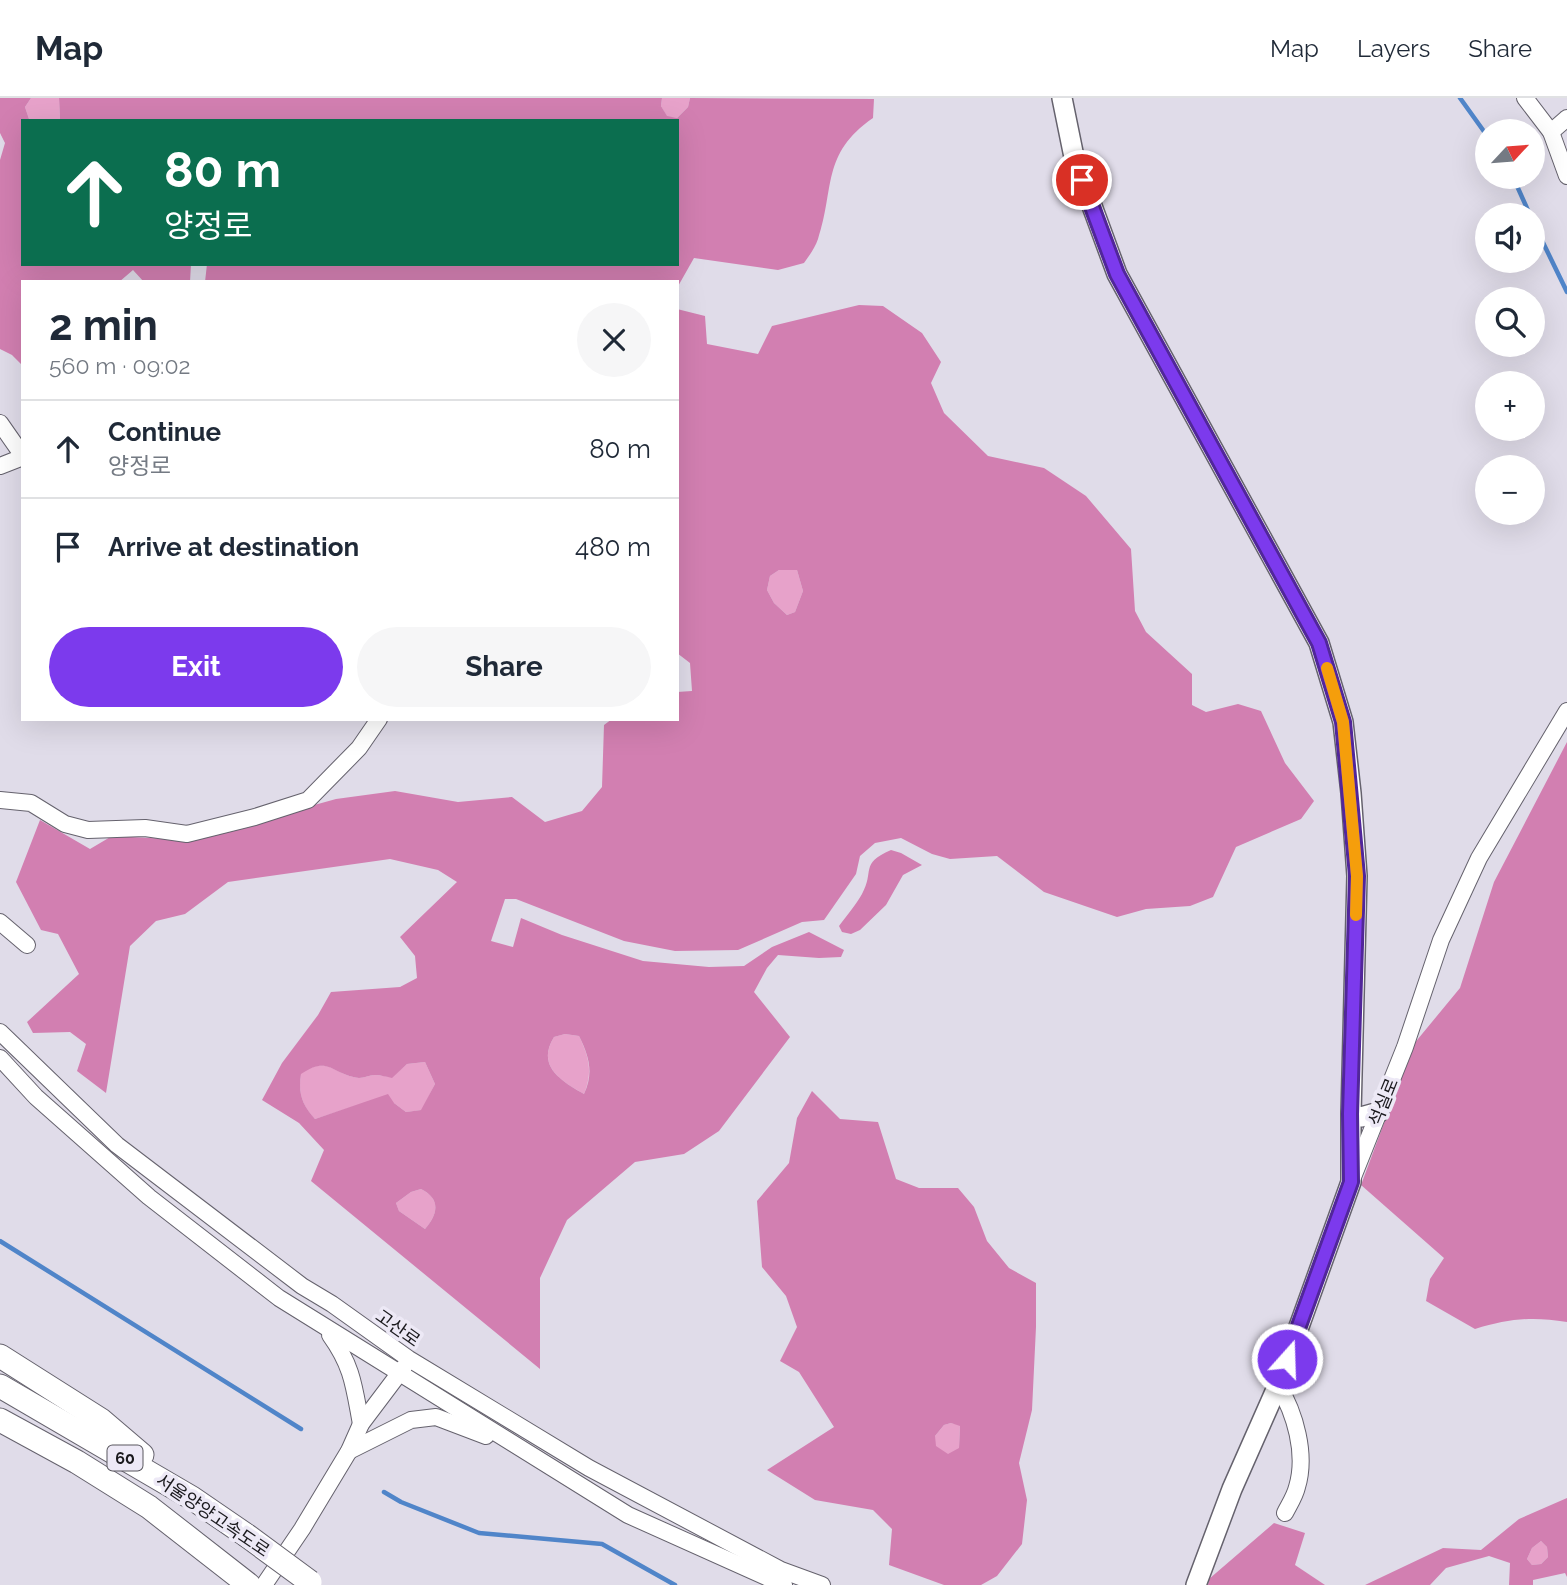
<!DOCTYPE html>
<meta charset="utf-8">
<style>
:root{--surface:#fff;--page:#f6f6f7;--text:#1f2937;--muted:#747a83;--line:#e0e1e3;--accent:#7c3aed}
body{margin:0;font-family:Raleway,"Noto Sans KR",sans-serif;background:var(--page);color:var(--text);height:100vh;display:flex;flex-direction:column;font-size:26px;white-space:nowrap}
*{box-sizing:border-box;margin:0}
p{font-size:23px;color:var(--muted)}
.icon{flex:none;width:38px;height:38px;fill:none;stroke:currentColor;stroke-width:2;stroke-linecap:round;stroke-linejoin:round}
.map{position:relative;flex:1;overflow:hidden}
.side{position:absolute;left:21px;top:182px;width:658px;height:441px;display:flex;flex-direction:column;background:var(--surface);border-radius:0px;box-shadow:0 7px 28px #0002}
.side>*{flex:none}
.guide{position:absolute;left:21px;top:21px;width:658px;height:147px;border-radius:0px;box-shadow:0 7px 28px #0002;background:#0b6e4f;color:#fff;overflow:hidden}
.needle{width:46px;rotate:64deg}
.controls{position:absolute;left:1475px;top:21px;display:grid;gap:14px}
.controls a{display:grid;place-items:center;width:70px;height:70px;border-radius:50%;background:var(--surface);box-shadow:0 7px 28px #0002;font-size:35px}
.pin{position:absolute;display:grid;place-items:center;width:60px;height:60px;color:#fff;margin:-30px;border:4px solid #fff;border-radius:50%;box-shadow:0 2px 7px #0007}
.me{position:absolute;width:77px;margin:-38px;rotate:20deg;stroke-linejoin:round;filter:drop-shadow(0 0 5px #0008)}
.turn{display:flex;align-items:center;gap:24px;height:147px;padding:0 28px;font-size:32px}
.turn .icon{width:91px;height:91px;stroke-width:2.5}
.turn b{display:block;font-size:49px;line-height:60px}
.round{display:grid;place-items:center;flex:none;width:74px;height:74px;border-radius:37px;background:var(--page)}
.headline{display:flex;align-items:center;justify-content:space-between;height:119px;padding:0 28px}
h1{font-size:42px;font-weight:700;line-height:52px}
.cta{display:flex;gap:14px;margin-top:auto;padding:14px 28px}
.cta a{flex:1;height:80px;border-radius:42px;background:var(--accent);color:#fff;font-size:28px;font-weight:700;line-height:80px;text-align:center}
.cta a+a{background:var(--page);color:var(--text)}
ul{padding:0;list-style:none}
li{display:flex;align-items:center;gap:21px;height:98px;padding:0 28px;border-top:2px solid var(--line)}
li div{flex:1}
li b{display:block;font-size:26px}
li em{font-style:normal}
header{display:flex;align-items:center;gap:42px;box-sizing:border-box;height:98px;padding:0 35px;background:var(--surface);border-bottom:2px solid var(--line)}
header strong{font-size:33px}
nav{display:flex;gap:38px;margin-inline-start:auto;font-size:24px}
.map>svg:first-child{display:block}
.green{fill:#e7a2ca}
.forest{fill:#d27fb1;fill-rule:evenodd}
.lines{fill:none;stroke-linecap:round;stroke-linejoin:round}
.stream{stroke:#5085c9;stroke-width:4.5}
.minor-casing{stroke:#65626d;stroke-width:18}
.major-casing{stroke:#65626d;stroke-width:22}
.highway-casing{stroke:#65626d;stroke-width:25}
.minor{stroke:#fff;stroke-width:16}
.major{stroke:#fff;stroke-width:19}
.highway{stroke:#fff;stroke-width:23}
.highway-bridge-casing{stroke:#65626d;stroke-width:25;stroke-linecap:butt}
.highway-bridge{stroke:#fff;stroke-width:23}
.route-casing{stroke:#51269a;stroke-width:18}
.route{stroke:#7c3aed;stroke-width:12}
.slow{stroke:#f59e0b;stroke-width:12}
.labels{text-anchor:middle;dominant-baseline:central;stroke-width:7;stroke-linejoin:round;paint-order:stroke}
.shield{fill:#ede9f6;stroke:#59575e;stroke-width:2}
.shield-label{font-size:16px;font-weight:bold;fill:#1a191d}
.street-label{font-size:18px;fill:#1a191d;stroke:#ede9f6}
</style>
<header>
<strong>Map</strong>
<nav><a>Map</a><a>Layers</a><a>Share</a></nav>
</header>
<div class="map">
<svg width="1567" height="1487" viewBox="0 0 1567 1487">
<rect width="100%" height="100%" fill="#e0dce9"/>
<!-- green -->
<g class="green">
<path d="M 31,0 L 59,0 L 60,21 L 58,23 L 29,21 L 25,9 Z"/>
<path d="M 662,0 L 690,0 L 688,9 L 677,20 L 667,19 L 661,8 Z"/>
<path d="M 779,472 L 797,472 L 803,493 L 795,514 L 787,517 L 774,505 L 767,492 L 770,478 Z"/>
<path d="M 565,936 L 579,938 C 589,959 593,974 584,996 C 561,983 536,968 554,939 Z"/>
<path d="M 425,964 L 435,986 L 422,1012 L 406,1014 L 394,1005 L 358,1007 L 315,1021 C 302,1007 298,995 301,975 C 329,957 332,976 359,980 C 365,980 369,977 375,977 C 381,977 387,979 392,979 L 407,966 Z"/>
<path d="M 421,1091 C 441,1101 438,1116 425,1131 L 399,1113 L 396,1105 L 411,1094 Z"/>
<path d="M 951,1325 L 960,1327 L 959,1351 L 948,1357 L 935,1348 L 935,1338 L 944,1327 Z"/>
<path d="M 1541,1443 L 1547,1449 L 1548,1459 L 1541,1466 L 1532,1467 L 1527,1461 L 1532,1450 Z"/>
</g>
<!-- forest -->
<g class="forest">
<path d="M 0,0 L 31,0 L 25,9 L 29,21 L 32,23 L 23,23 L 23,166 L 191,166 L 190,184 L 144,184 L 133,172 L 119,184 L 23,184 L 23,268 L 12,257 L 0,251 L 0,62 L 5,45 L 0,35 Z"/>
<path d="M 59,0 L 662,0 L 661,8 L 667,18 L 677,20 L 688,9 L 690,0 L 874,1 L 873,20 C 821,56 835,90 818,141 C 815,150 809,158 804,165 L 778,172 L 694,160 L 677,190 L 677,184 L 205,184 L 207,166 L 677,166 L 677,23 L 58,23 L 60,21 Z"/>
<path d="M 859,207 L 883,208 L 922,235 L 941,264 L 931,285 L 944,315 L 988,358 L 1044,370 L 1086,398 L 1131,451 L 1135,513 L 1146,534 L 1192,576 L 1192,607 L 1206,614 L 1238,606 L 1261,613 L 1285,665 L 1314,703 L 1301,721 L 1236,749 L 1213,799 L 1190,808 L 1146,811 L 1117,819 L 1044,794 L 997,758 L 950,761 L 932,756 L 901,740 L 875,745 L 860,758 L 856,776 L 824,822 L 802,824 L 738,852 L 675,853 L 624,843 L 516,801 L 505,801 L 491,843 L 513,849 L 521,820 L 562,837 L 643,863 L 709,869 L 744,868 L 772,849 L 809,834 L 844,852 L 841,859 L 819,860 L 778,857 L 767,870 L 754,894 L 790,939 L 719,1033 L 684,1056 L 635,1064 L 567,1122 L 540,1180 L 540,1271 L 311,1083 L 324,1052 L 299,1025 L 262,1002 L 282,965 L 318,917 L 331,894 L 400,889 L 417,880 L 415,858 L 400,839 L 457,784 L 438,772 L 390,761 L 228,784 L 185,816 L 156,823 L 130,848 L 106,995 L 77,973 L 86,946 L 70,934 L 33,935 L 27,924 L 79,876 L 58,836 L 41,832 L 16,784 L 40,722 L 90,751 L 112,738 L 189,742 L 336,701 L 395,693 L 458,704 L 512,699 L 545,724 L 582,713 L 602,689 L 604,627 L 612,621 L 677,621 L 677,594 L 692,593 L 690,565 L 677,555 L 677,211 L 705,218 L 707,246 L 758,256 L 772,228 ZM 779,472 L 797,472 L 803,493 L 795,514 L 787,517 L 774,505 L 767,492 L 770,478 ZM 565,936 L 579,938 C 589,958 594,975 584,996 C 561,983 536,968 554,939 ZM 425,964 L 435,986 L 421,1012 L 406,1014 L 394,1005 L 388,996 L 315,1021 C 302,1007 298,995 301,976 C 329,957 331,976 359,980 C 365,980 369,977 375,977 C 381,977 387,979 392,980 L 407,966 ZM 421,1091 C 441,1101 438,1116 425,1131 L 399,1113 L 396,1105 L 411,1094 Z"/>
<path d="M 1567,644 L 1567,1224 C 1531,1218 1509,1221 1475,1231 L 1426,1203 L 1430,1181 L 1444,1160 L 1361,1087 L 1413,947 L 1460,890 L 1494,784 Z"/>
<path d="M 891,752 L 901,755 L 922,767 L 903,777 L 886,807 L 860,832 L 851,836 L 842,834 L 839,828 C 847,817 856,807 862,796 C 875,773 859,766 891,752 Z"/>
<path d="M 812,993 L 840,1021 L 878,1024 L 896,1081 L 919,1090 L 958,1090 L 974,1109 L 987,1143 L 1009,1170 L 1036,1185 L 1036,1229 L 1032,1312 L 1019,1365 L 1027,1402 L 1022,1446 L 997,1478 L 981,1487 L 944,1487 L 889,1467 L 892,1431 L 873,1412 L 815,1402 L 767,1372 L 834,1329 L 799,1274 L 780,1263 L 797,1229 L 786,1198 L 762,1169 L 757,1103 L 789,1065 L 797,1020 ZM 951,1325 L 960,1328 L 959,1350 L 948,1356 L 936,1348 L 935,1338 L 944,1327 Z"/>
<path d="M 1567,1400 L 1567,1479 L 1565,1475 L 1533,1482 L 1533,1487 L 1509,1487 L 1510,1465 L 1489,1458 L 1446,1470 L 1430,1487 L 1365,1487 L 1443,1450 L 1481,1452 L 1519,1421 ZM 1541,1443 L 1547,1449 L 1548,1459 L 1541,1466 L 1532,1467 L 1527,1461 L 1532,1450 Z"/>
<path d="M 1274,1425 L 1305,1435 L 1295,1467 L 1325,1487 L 1208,1487 L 1209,1481 Z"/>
</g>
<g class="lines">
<!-- stream -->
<g class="stream">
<path d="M 1460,0 L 1488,39"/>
<path d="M 1513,79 L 1530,117"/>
<path d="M 1533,124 L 1567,194"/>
<path d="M 0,1143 L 301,1331"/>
<path d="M 384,1394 L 401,1404 L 479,1435 L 602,1446 L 675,1487"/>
</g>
<!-- minor casing -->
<g class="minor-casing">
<g id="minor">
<path d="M 1525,0 L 1551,34 L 1567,78"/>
<path d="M 1551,34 L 1567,20"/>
<path d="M 0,325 L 23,358"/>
<path d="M 0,368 L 23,359"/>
<path d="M 0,702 L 31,705 L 65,726 L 88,732 L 145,730 L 187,736 L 255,719 L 308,702 L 359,650 L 379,621"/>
<path d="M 0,824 L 27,847"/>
<path d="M 0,934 L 117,1047 L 302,1188 L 332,1206 L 409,1261 L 589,1370 L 781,1472 L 822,1487"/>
<path d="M 0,960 L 36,999 L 149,1099 L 279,1200 L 628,1417 L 784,1487"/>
<path d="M 1353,1079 L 1405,949 L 1441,842 L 1479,760 L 1567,613"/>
<path d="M 330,1237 C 353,1269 354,1289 361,1326"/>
<path d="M 1278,1287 C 1295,1315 1307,1356 1297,1389 C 1295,1398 1289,1407 1285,1415"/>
<path d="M 349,1353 L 411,1322 L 436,1319 L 486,1338"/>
<path d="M 264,1487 L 302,1431 L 349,1353 L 361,1326 L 404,1269"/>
</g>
</g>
<!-- major casing -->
<g class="major-casing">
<g id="major">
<path d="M 1062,0 L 1074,59 L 1117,176 L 1319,545 L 1343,624 L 1351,695 L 1357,778 L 1351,1016 L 1351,1084 L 1278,1287 L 1232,1391 L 1196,1487"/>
<path d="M 1351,1016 L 1361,1019 L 1379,1014"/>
</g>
</g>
<!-- highway casing -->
<g class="highway-casing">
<g id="highway">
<path d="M 0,1258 L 101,1322 L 142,1357"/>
<path d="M 0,1288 L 192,1400 L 246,1437"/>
<path d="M 0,1322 L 77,1364 L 149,1409 L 249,1487"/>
</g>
</g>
<!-- minor -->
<use href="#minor" class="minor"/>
<!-- major -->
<use href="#major" class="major"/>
<!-- highway -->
<use href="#highway" class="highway"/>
<!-- highway-bridge casing -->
<g class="highway-bridge-casing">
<path id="highway-bridge" d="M 246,1437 L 310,1484"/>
</g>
<!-- highway-bridge -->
<use href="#highway-bridge" class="highway-bridge"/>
</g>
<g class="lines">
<!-- route casing -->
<g class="route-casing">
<path id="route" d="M 1082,82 L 1117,176 L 1319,545 L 1343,624 L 1357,778 L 1350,1016 L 1351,1084 L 1287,1261"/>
</g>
<!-- route -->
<use href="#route" class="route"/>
<!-- slow -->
<path class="slow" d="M 1327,570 L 1343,624 L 1357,778 L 1356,817"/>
</g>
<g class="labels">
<!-- shield labels -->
<rect class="shield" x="107.5" y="1347.5" width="35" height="25" rx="5"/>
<g class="shield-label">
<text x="125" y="1360">60</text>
</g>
<!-- street labels -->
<g class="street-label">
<text transform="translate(1383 1004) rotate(-68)">석실로</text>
<text transform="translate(398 1230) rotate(35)">고산로</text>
<text transform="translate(213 1417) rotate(34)">서울양양고속도로</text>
</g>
</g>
</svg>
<div class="controls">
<a><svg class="needle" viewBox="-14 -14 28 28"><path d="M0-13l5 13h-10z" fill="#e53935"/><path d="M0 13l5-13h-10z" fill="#747a83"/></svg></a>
<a><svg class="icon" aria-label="sound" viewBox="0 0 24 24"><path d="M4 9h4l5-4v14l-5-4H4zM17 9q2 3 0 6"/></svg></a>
<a><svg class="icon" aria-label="search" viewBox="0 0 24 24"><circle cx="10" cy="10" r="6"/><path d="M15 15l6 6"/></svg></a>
<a>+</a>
<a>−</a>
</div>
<div class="pin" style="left:1082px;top:82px;background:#d93025"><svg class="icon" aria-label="arrive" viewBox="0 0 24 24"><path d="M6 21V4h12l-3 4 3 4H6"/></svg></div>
<svg class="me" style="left:1287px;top:1261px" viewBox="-20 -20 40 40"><circle r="17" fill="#7c3aed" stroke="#fff" stroke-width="3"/><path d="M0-11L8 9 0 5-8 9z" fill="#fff"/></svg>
<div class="guide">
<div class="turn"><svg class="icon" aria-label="ahead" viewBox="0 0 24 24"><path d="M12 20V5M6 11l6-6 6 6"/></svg><div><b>80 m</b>양정로</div></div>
</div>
<section class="side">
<div class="headline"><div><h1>2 min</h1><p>560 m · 09:02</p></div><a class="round"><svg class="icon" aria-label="close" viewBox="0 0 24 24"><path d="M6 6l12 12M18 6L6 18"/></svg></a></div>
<ul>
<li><svg class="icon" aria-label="ahead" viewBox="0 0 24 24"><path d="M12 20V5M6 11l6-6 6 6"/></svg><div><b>Continue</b><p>양정로</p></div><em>80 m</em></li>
<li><svg class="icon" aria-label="arrive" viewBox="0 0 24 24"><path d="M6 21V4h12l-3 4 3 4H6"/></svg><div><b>Arrive at destination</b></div><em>480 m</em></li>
</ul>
<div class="cta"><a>Exit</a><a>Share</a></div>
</section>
</div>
